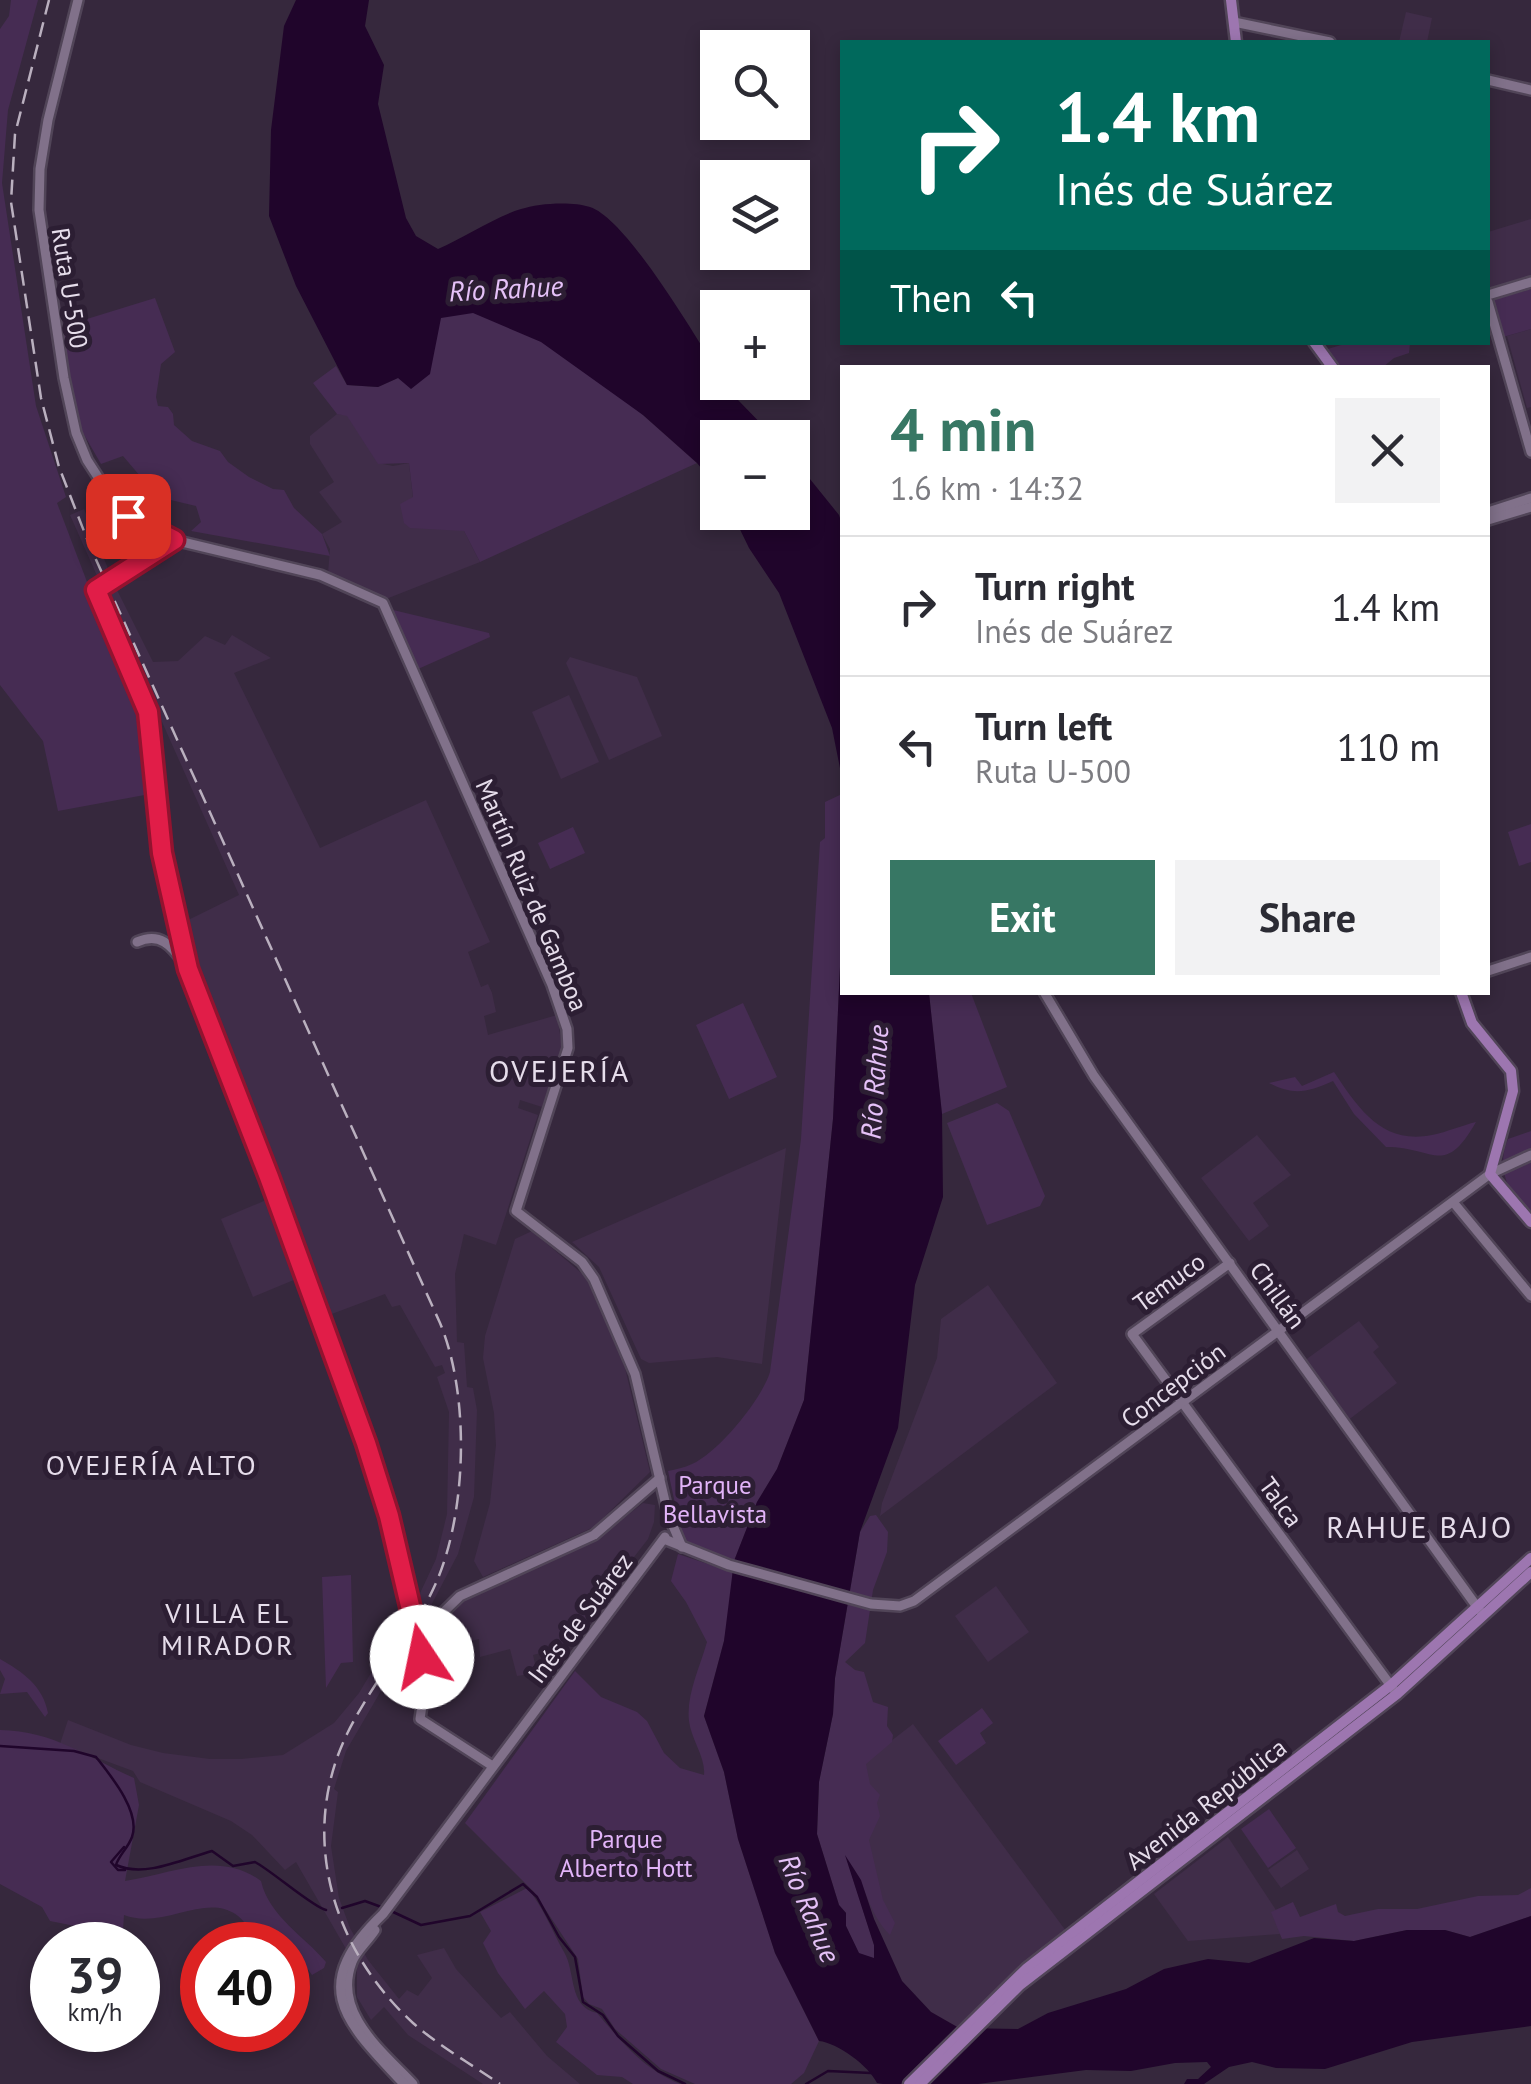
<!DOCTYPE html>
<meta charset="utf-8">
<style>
:root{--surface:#fff;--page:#f2f2f3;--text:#2b2b33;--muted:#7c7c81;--line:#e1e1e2;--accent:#377764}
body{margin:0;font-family:"PT Sans",sans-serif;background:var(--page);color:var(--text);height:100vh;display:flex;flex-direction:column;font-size:38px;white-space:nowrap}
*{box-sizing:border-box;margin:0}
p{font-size:32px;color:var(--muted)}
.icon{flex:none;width:55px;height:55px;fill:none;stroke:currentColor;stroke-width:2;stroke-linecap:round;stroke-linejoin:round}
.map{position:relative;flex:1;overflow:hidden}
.sheet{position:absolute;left:840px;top:365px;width:650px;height:630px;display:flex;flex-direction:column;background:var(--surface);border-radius:0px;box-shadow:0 5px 15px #0003}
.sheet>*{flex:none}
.top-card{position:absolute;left:840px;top:40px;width:650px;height:305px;border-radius:0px;box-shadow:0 5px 15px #0003;background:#00695c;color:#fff;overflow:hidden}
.fabs{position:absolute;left:700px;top:30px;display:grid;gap:20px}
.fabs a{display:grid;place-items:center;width:110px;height:110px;border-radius:0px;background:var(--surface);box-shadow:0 5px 15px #0003;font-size:50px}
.speed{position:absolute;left:30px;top:1922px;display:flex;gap:20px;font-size:50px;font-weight:700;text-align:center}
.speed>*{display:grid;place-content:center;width:130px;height:130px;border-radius:50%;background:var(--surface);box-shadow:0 5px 15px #0003;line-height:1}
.speed small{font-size:25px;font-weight:400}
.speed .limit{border:15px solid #d22;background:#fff;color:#111}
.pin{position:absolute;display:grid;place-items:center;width:85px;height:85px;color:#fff;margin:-42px;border-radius:20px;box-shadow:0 5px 15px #0006}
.me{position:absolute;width:110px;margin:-55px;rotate:349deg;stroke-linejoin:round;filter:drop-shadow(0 0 8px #0008)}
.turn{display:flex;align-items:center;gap:35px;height:210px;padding:0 50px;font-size:45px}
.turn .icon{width:130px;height:130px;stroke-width:2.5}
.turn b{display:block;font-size:70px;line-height:85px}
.then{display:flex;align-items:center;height:95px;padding:0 50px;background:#0003;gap:20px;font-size:38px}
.round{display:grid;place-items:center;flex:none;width:105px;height:105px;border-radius:0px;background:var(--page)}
.overview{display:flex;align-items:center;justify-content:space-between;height:170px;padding:0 50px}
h1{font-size:60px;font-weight:600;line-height:75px;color:var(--accent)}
.action{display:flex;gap:20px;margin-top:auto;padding:20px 50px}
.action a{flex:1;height:115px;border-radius:0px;background:var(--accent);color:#fff;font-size:40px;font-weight:600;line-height:115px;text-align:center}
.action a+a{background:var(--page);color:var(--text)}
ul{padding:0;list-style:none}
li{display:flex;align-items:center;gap:30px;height:140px;padding:0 50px;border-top:2px solid var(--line)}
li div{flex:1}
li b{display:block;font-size:38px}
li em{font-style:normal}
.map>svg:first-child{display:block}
.built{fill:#402d49}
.green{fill:#462c53}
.water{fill:#20052b}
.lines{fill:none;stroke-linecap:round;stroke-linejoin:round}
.stream{stroke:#20052b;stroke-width:2.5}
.secondary-casing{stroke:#514558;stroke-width:14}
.primary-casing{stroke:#514558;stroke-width:15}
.secondary{stroke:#81718a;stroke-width:9}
.primary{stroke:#9d76b0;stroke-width:10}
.rail{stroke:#bab0bf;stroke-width:2.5;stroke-dasharray:15 8;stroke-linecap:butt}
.route-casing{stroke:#92132f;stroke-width:25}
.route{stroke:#e11d48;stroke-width:18}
.labels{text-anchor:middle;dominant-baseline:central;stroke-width:10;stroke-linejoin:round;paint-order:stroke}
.street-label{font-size:25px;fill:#e6ddeb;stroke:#2c1e33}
.park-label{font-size:25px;fill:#e2b4f9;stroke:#2c1e33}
.water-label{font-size:28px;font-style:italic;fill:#e5c1f8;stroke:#2c1e33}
.neighbourhood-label{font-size:28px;letter-spacing:2.5px;fill:#e6ddeb;stroke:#2c1e33}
.quarter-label{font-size:30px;letter-spacing:2.5px;fill:#e6ddeb;stroke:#2c1e33}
</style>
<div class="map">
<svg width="1531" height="2084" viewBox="0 0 1531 2084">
<rect width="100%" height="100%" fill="#36283d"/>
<!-- built -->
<g class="built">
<path d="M 1406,12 L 1432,18 L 1427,42 L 1399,42 Z"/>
<path d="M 1531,219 L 1531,277 L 1488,290 L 1488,232 Z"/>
<path d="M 1531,329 L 1531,407 L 1527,408 L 1507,336 Z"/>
<path d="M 337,414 L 347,415 L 378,463 L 393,466 L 409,463 L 413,498 L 455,528 L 464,531 L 480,562 L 386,599 L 328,573 L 330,549 L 322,534 L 342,522 L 319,492 L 334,482 L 310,444 L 310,436 Z"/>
<path d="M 84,509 L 115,586 L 153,662 L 178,661 L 205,636 L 225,645 L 232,635 L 271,658 L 234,673 L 320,848 L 426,800 L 490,942 L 468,952 L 481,987 L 488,984 L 492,993 L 496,1012 L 484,1016 L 488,1035 L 557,1015 L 562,1047 L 542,1107 L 520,1100 L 518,1108 L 538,1115 L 496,1245 L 464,1234 L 455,1274 L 457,1342 L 464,1343 L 467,1387 L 473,1388 L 477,1410 L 474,1497 L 458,1554 L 425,1617 L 427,1622 L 410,1641 L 346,1751 L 334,1789 L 338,1792 L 331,1846 L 339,1898 L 350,1928 L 368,1960 L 399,1999 L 407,1990 L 418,1996 L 432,1978 L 417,1955 L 444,1948 L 456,1969 L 501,2018 L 510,2012 L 547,2056 L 580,2084 L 483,2084 L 408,2035 L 384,2007 L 371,2020 L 357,1997 L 357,1968 L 296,1862 L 285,1870 L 252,1835 L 231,1821 L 140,1782 L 133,1771 L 60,1744 L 68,1720 L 131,1745 L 163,1753 L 210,1759 L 241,1759 L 283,1755 L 334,1723 L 359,1693 L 377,1663 L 390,1621 L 405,1615 L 408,1619 L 436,1559 L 447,1514 L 449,1412 L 437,1377 L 445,1373 L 442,1365 L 435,1367 L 400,1305 L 392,1307 L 385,1294 L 329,1315 L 188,948 L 182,923 L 239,895 L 70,515 Z"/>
<path d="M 570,657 L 637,677 L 662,736 L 609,760 L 566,663 Z"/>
<path d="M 569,695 L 599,762 L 561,779 L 532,712 Z"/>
<path d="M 1257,1135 L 1291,1175 L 1253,1203 L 1269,1226 L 1249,1241 L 1201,1178 Z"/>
<path d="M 786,1148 L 762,1364 L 717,1357 L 649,1363 L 641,1359 L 599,1267 L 572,1242 Z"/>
<path d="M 271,1198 L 301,1277 L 253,1297 L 221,1219 Z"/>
<path d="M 532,1231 L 586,1277 L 625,1368 L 650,1472 L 594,1527 L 483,1577 L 474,1561 L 490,1503 L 496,1445 L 494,1413 L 483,1358 L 485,1336 L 515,1239 Z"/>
<path d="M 988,1285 L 1057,1383 L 880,1516 L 882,1503 L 937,1358 L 941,1319 Z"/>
<path d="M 1359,1321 L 1379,1347 L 1373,1352 L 1397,1383 L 1347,1421 L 1304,1361 Z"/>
<path d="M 643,1503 L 655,1505 L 654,1522 L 648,1539 L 564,1647 L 533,1655 L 537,1673 L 517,1676 L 510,1649 L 480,1657 L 479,1639 L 428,1652 L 426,1638 L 460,1603 L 596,1540 Z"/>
<path d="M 996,1586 L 1029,1632 L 988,1662 L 955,1616 Z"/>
<path d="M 913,1724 L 1066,1931 L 959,2028 L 931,2012 L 902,1981 L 845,1855 L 864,1762 Z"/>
<path d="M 1228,1837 L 1291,1933 L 1188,1941 L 1154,1894 Z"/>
<path d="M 1297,1850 L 1309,1869 L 1281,1888 L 1268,1870 Z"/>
</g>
<!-- green -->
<g class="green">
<path d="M 11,0 L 38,0 L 8,110 L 2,183 L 36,406 L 66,497 L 57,503 L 100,616 L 139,706 L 150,794 L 58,811 L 43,741 L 0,685 L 0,29 L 9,16 Z"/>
<path d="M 1531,289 L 1531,329 L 1503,337 L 1492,300 Z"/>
<path d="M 155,298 L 175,352 L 161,364 L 156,397 L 158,406 L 168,407 L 173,414 L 174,425 L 192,441 L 220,451 L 228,462 L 249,477 L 273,489 L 284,490 L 294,508 L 322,534 L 330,556 L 191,531 L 201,522 L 196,506 L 158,497 L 123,456 L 101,464 L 79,426 L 61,327 Z"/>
<path d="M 474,307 L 543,337 L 643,415 L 697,463 L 480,562 L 464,531 L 410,528 L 404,523 L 400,504 L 413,497 L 409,463 L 378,464 L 347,416 L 337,414 L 313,383 L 336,366 L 347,385 L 378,387 L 398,378 L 436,313 Z"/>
<path d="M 1348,343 L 1410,343 L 1409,353 L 1394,358 L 1383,367 L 1336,367 L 1321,351 Z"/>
<path d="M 389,609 L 489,633 L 490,637 L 418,669 Z"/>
<path d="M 842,794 L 842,924 L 833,1119 L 804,1400 L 777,1469 L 757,1502 L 734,1561 L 683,1541 L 668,1471 C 676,1469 684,1468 692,1464 C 718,1453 762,1399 770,1372 L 801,1139 L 820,842 L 825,838 L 825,802 Z"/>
<path d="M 1531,824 L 1531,862 L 1519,866 L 1508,832 Z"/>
<path d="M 573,827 L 585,853 L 550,869 L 538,843 Z"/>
<path d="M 929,993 L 971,993 L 1007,1087 L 942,1114 Z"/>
<path d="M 743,1003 L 777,1077 L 729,1099 L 696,1025 Z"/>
<path d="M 1334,1072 C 1359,1109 1382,1145 1432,1135 C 1447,1132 1463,1125 1476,1122 C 1444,1178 1435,1147 1386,1147 L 1354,1114 L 1333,1081 C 1308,1092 1294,1096 1269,1083 L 1295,1077 L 1302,1086 Z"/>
<path d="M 997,1103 L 1009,1111 L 1045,1196 L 1040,1206 L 987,1225 L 947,1123 Z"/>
<path d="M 1531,1131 L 1531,1216 C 1509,1194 1495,1170 1508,1139 Z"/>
<path d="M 876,1515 L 888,1532 L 887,1552 L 873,1590 L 865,1643 L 845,1662 L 855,1670 L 864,1672 L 873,1702 L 888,1707 L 887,1726 L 893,1735 L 892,1742 L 866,1764 L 870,1784 L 880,1795 L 877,1803 L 880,1816 L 869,1840 L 883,1900 L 895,1923 L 890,1935 C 866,1911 867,1882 847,1860 L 874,1945 L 875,1959 L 859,1954 L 846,1926 L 846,1913 L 839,1905 L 817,1834 L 819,1782 L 833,1714 L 835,1678 L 860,1532 L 870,1516 Z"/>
<path d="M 678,1554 L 732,1572 L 734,1584 L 724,1641 L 704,1716 L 724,1772 L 738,1839 L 775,1953 L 819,2041 L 804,2073 L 791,2084 L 695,2084 L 661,2069 L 615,2029 L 602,2009 L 589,2004 L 583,1997 L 578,1959 L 534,1892 L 465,1823 L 575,1671 L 601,1697 L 637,1712 L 647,1721 L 664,1753 L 680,1768 L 704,1775 C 706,1758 691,1739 689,1721 C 686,1695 700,1667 707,1642 L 686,1602 L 671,1581 Z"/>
<path d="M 351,1575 L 353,1662 L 341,1663 L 326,1688 L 322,1577 Z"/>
<path d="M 0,1659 C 23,1672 43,1686 48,1713 L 45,1717 L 27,1692 L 0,1694 L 5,1679 L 0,1670 Z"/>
<path d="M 982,1708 L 993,1723 L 980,1733 L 986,1743 L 956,1765 L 938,1741 Z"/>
<path d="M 0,1730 C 54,1731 87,1757 134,1778 L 139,1805 L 125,1881 C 171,1874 219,1850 261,1881 C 269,1916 304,1936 326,1962 L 324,1968 L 312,1975 L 291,1945 L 258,1945 C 226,1870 173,1934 124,1915 L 122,1945 L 104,1945 L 90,1929 L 50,1921 L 42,1907 L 0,1884 Z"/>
<path d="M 1269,1809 L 1296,1848 L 1268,1868 L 1241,1829 Z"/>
<path d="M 527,1888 C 543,1906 552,1931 564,1952 C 576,1972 568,2007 597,2013 C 622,2042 643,2069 680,2084 L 633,2084 L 622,2077 L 597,2075 L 556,2042 L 567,2027 L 565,2014 L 544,1991 L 525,2009 L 498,1973 L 483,1943 L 491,1931 L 480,1912 Z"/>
<path d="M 1531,1888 L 1531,1916 L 1470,1937 L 1445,1930 L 1407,1930 L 1354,1941 L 1304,1936 L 1282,1939 L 1271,1912 L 1293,1902 L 1300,1917 L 1336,1904 L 1338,1912 L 1345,1916 L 1378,1909 L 1417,1909 L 1478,1896 L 1518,1895 Z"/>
</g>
<!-- water -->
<g class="water">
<path d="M 296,0 L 369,0 L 365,26 L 384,65 L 378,104 L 406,218 L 416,236 L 438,249 C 463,238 497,216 521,209 C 539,203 572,201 590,207 C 627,219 694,335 717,370 L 718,382 L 726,383 L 738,400 L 774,437 L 718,438 L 717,487 L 697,463 L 643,415 L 541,342 L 473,313 L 441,318 L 430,374 L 411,389 L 398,378 L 378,387 L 347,385 L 296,286 L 269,216 L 271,130 L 284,26 Z"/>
<path d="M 793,458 L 839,515 L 842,524 L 842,778 L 832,728 L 779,593 L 749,548 L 732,513 L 792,512 Z"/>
<path d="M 842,924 L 842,992 L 929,993 L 942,1114 L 943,1197 L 915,1285 L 898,1428 L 860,1532 L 835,1678 L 833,1714 L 819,1782 L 817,1834 L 839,1905 L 846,1913 L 846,1926 L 859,1953 L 874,1958 L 874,1945 L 845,1855 L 861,1880 L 874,1919 L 902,1981 L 931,2012 L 959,2028 L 1018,2029 L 1048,2013 L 1126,1989 L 1164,1969 L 1208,1959 L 1249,1963 L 1314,1938 L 1354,1941 L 1407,1930 L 1445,1930 L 1470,1937 L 1531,1916 L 1531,2026 L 1412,2042 L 1325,2069 L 1276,2068 L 1252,2062 L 1229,2067 L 1204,2084 L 1184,2084 L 1187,2079 L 1198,2079 L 1211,2067 L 1207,2062 L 1175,2063 L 1131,2071 L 1086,2070 L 978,2084 L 883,2084 L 877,2083 C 869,2066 838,2043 819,2041 L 775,1953 L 738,1839 L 724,1772 L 704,1716 L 724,1641 L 734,1561 L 757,1502 L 777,1469 L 804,1400 L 833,1119 Z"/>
</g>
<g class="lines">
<!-- stream -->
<g class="stream">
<path d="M 0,1746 L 74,1751 L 96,1757 C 111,1776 141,1812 132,1837 C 128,1848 119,1855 116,1865 C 145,1878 183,1859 212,1851 L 233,1866 L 255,1862 C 272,1871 314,1908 326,1910"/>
<path d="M 124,1847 L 111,1862 L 118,1870 L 125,1870"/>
<path d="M 342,1908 L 365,1901 L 384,1908"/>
<path d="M 391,1911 L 421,1925 L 470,1916 L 523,1884 L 537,1897 L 559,1937 L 575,1957 L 583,2002 L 603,2015 L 618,2036 L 658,2071 L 685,2084"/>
<path d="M 806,2084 L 828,2071 L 871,2073"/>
</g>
<!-- secondary casing -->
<g class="secondary-casing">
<g id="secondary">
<path d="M 78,0 L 48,120 L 40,169 L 39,210 L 64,378 L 76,433 L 87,460 L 116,505 L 141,525 L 174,540 L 320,575 L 383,603 L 552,985 L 567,1029 L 568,1048 L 516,1211 L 582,1262 L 594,1279 L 635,1374 L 668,1514 L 682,1547"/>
<path d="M 1234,22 L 1330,42"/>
<path d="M 1488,80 L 1531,90"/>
<path d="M 1488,295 L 1531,282"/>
<path d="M 1488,302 L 1531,452"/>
<path d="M 1488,512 L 1531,498"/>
<path d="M 1488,520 L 1531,507"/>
<path d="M 174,540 L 96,590 L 148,712 L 162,853 L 181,942 L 195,990 L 269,1177 L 383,1494 L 421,1646 L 424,1692 L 420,1719 L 491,1765"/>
<path d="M 137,942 C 160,932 171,945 184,963"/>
<path d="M 1488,971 L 1531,957"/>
<path d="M 1044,992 L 1094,1076 L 1480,1611"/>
<path d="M 1453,1202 L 1531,1296"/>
<path d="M 1230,1263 L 1132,1334 L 1394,1690"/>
<path d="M 664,1539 L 729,1565 L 871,1604 L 900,1606 L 914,1601 L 1490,1174 L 1531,1155"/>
<path d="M 419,1636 L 460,1596 L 594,1535 L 660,1478"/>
<path d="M 375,1930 C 368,1941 356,1951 352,1962 C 332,2013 383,2052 413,2084"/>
<path d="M 404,2084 C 345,2021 307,1987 383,1914 L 665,1537"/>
</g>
</g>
<!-- primary casing -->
<g class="primary-casing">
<g id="primary">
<path d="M 1231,0 L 1236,42"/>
<path d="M 1314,342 L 1333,368"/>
<path d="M 1461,992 L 1472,1023 L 1511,1071 L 1513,1091 L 1490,1174 L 1531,1222"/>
<path d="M 909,2084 L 1026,1969 L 1391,1685 L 1531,1558"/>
<path d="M 920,2084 L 1020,1985 L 1397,1694 L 1531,1572"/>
</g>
</g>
<!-- secondary -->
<use href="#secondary" class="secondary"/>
<!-- primary -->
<use href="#primary" class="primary"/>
<!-- rail -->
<path class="rail" d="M 49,0 L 15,134 L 11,202 L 41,398 L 59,467 L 89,544 L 440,1323 C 470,1395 467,1512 436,1583 C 412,1637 373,1681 347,1734 C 298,1835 332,1949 413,2023 C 439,2046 471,2064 500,2084"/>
</g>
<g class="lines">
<!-- route casing -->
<g class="route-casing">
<path id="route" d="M 128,516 L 174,540 L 96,590 L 148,712 L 162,853 L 188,969 L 269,1177 L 366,1443 L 389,1516 L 422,1657"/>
</g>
<!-- route -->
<use href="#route" class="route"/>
</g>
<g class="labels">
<!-- street labels -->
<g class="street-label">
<text transform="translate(70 288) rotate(81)">Ruta U-500</text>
<text transform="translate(532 895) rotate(67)">Martín Ruiz de Gamboa</text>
<text transform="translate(1169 1282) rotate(-36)">Temuco</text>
<text transform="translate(1278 1295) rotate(54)">Chillán</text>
<text transform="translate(1173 1385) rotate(-37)">Concepción</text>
<text transform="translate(1281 1502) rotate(54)">Talca</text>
<text transform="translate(580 1618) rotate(-53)">Inés de Suárez</text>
<text transform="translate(1206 1804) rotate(-38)">Avenida República</text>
</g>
<!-- park labels -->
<g class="park-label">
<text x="715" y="1485">Parque<tspan x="715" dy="29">Bellavista</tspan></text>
<text x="626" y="1839">Parque<tspan x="626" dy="29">Alberto Hott</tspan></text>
</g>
<!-- water labels -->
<g class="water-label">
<text transform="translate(506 288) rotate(-3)">Río Rahue</text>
<text transform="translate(874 1082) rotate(-86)">Río Rahue</text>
<text transform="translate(810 1908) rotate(67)">Río Rahue</text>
</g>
<!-- neighbourhood labels -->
<g class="neighbourhood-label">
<text x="152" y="1464">OVEJERÍA ALTO</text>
<text x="228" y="1612">VILLA EL<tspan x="228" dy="32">MIRADOR</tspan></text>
</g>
<!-- quarter labels -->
<g class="quarter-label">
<text x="560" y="1070">OVEJERÍA</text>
<text x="1420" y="1526">RAHUE BAJO</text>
</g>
</g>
</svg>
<div class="fabs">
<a><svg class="icon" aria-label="search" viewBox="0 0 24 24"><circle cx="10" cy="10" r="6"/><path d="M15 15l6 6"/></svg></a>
<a><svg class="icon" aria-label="layers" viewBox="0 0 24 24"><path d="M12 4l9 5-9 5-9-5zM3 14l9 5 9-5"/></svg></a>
<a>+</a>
<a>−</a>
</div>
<div class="speed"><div>39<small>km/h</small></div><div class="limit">40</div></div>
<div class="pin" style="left:128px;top:516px;background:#d93025"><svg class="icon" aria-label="arrive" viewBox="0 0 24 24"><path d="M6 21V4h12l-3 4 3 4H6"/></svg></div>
<svg class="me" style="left:422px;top:1657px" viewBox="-20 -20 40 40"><circle r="19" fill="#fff"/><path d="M0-13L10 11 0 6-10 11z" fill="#e11d48"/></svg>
<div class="top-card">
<div class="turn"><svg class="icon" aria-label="right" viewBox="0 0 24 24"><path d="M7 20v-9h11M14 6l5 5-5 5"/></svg><div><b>1.4 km</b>Inés de Suárez</div></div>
<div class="then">Then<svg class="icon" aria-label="left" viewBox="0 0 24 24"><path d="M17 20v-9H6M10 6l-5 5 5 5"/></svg></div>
</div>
<section class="sheet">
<div class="overview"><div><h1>4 min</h1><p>1.6 km · 14:32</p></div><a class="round"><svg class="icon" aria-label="close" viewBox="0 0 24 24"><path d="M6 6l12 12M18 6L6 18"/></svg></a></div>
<ul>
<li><svg class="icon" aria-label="right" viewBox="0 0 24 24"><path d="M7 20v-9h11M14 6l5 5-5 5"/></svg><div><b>Turn right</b><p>Inés de Suárez</p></div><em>1.4 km</em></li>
<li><svg class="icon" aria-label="left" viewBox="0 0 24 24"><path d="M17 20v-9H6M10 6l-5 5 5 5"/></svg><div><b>Turn left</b><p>Ruta U-500</p></div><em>110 m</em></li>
</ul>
<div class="action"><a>Exit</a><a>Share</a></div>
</section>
</div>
